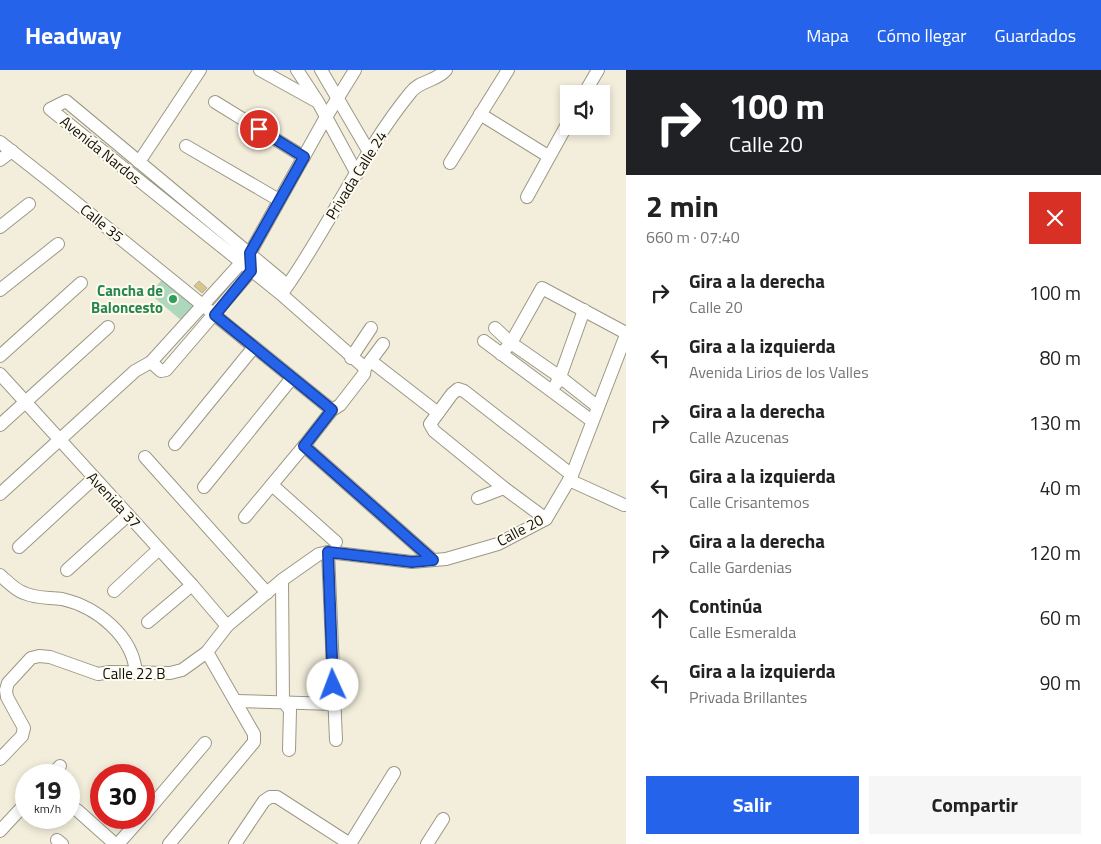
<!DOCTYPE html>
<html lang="es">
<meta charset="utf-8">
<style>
:root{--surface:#fff;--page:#f6f6f6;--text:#222;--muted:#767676;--accent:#2563eb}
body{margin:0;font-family:"Titillium Web",sans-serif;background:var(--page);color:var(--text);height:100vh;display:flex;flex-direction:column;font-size:19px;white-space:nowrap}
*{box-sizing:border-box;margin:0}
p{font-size:16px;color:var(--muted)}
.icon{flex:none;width:28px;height:28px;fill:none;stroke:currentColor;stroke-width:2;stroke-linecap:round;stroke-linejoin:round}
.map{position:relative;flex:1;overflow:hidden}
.panel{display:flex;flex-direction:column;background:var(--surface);width:475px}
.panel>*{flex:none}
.hud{background:#202124;color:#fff;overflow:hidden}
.buttons{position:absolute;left:560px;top:15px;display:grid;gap:10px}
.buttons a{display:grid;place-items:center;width:50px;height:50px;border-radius:0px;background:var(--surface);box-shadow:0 2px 8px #0003;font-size:25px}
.speed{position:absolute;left:15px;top:694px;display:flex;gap:10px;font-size:25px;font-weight:700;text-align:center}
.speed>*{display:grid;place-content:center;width:65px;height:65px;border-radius:50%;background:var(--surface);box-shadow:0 2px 8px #0003;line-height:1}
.speed small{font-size:12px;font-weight:400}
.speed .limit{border:8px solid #d22;background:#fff;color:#111}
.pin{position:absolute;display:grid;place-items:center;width:42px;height:42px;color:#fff;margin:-21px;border:2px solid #fff;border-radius:50%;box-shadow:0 1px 5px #0007}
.me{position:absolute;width:55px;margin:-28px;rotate:358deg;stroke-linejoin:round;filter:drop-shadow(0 0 4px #0008)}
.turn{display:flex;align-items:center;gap:18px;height:105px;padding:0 20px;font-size:22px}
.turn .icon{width:65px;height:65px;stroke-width:2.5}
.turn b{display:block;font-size:35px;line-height:42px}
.round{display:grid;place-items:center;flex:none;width:52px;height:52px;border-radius:0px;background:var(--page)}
.head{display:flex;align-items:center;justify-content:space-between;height:85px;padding:0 20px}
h1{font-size:30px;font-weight:700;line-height:38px}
.primary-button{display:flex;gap:10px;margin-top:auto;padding:10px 20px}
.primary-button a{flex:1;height:58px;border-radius:0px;background:var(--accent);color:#fff;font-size:20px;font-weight:700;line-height:58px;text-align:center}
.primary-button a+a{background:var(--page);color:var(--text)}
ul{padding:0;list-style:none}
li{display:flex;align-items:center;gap:15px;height:65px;padding:0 20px}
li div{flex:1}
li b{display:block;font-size:19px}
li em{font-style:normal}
header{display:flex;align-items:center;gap:30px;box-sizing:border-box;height:70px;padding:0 25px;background:var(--accent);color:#fff}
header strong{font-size:24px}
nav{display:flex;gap:28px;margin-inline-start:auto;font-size:18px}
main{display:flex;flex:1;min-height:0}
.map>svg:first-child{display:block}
.green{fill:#add8bd}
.building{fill:#d8c78a;stroke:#b3ae9c}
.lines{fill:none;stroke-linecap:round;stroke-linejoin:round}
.minor-casing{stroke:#9c9886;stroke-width:14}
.minor{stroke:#fff;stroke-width:12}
.route-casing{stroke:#184099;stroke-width:12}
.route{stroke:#2563eb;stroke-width:9}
.leisure-dot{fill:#2e9e5b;stroke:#fefbf0;stroke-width:2}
.labels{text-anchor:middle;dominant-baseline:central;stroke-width:4;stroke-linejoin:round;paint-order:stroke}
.street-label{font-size:15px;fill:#110f09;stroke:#fefbf0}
.leisure-label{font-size:15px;font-weight:bold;fill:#27864d;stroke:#fefbf0;text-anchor:end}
</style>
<header>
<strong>Headway</strong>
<nav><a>Mapa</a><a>Cómo llegar</a><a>Guardados</a></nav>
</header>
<main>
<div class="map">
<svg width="626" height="774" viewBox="0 0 626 774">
<rect width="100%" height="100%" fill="#f3eedb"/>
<!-- green -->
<path class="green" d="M 165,206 L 197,233 L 182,251 L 150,224 Z"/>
<!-- building -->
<path class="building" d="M 199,211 L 207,218 L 202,223 L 194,216 Z"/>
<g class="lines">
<!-- minor casing -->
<g class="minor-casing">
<g id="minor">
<path d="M 260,0 L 316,31"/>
<path d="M 297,0 L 318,32 L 357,104"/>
<path d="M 321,0 L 369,82"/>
<path d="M 584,24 L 598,0"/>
<path d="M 215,32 L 304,87"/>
<path d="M 480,44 L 548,86"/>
<path d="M 0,72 L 47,109 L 332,340"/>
<path d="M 186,76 L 279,130"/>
<path d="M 0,90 L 12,81"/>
<path d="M 139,92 L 200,0"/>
<path d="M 450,93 L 508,0"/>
<path d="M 527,127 L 569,51"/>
<path d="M 0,157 L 29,134"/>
<path d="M 250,193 L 251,201 L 166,300 L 161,301 L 151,292 L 250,183 L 326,47 L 355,0"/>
<path d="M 287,215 L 66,31 L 50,39 L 281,224 L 365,298"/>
<path d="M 0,220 L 58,174"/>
<path d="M 283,222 C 329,158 361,83 411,22 C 419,11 437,11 446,0"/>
<path d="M 495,258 L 511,273 L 560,307 L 598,337"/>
<path d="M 484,271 L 592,351"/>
<path d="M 501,284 L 511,273 L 542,218 L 626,263"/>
<path d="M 0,286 L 81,213"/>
<path d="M 351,288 L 371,258"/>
<path d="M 371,291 L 438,343"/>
<path d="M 0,304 L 192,515 L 227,556"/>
<path d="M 556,314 L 560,307 L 584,240"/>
<path d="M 0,355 L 108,257"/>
<path d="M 175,374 L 254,277"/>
<path d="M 304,376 L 433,490"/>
<path d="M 145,387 L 267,523"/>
<path d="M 569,410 L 624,435"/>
<path d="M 272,415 L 336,472"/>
<path d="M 204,417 L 292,308"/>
<path d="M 0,424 L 135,301 L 151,292"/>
<path d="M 478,428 L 504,418"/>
<path d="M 245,447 L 304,376 L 332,340 L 340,335 L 364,304 L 365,298 L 383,274"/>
<path d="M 546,449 L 504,418 L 434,361 L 430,354 L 452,324 L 458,319 L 464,321 L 572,405"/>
<path d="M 19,477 L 93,409"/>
<path d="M 328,482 L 336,670"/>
<path d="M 67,500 L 128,445"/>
<path d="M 0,505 C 7,511 15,520 24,523 C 37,529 49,527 62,529 C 97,537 133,566 136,603"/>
<path d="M 282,510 L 283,631 L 290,640 L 289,680"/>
<path d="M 114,521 L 159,479"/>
<path d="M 148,552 L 192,515"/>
<path d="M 236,631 L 334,634"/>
<path d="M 0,689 L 22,666 L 24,658 L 7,627 L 6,620 L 8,613 L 31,588 L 39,586 L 50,587 L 98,604 L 110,602 L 170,603 L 182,600 L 207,582 L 227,556 L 282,510 L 319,484 L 328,482 L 412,492 L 446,489 L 498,474 L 546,449 L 572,405 L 626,265"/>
<path d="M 52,705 L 60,696"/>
<path d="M 77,740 L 115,774"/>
<path d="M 144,745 L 205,673"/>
<path d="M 0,761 L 26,733"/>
<path d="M 57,770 L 62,774"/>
<path d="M 118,774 L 141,748"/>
<path d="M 169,774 L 254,672 L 254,664 L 207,582"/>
<path d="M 235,774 L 264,731 L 270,727 L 277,727 L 350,774"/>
<path d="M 350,774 L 394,703"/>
<path d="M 427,774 L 443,749"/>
</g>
</g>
<!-- minor -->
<use href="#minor" class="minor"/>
</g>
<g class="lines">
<!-- route casing -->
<g class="route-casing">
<path id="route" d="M 259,59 L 304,87 L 250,183 L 251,201 L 215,245 L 332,340 L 304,376 L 433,490 L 412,492 L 328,482 L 333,615"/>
</g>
<!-- route -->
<use href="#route" class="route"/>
</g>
<!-- markers -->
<circle class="leisure-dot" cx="173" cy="229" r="5"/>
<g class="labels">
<!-- street labels -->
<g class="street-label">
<text transform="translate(101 80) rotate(39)">Avenida Nardos</text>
<text transform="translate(356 105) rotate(-58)">Privada Calle 24</text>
<text transform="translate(102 153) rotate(39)">Calle 35</text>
<text transform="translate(114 430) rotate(47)">Avenida 37</text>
<text transform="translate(520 460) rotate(-28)">Calle 20</text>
<text x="134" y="603">Calle 22 B</text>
</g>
<!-- leisure labels -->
<g class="leisure-label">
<text x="163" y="220">Cancha de<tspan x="163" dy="17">Baloncesto</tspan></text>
</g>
</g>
</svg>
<div class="buttons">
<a><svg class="icon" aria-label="sound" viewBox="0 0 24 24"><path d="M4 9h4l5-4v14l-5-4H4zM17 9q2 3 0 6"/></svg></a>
</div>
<div class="speed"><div>19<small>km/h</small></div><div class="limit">30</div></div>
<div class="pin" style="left:259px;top:59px;background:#d93025"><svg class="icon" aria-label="arrive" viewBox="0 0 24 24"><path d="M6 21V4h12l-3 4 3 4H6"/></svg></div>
<svg class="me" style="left:333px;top:615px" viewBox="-20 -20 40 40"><circle r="19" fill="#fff"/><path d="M0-13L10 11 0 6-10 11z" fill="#2563eb"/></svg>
</div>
<section class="panel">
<div class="hud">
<div class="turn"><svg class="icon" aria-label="right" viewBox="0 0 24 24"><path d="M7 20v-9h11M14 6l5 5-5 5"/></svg><div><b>100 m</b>Calle 20</div></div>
</div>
<div class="head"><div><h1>2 min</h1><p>660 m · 07:40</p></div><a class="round" style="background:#d93025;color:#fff"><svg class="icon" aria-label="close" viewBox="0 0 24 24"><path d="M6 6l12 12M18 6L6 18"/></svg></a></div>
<ul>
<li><svg class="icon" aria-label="right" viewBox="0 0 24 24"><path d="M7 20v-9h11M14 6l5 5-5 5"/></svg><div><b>Gira a la derecha</b><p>Calle 20</p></div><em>100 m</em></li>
<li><svg class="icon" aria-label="left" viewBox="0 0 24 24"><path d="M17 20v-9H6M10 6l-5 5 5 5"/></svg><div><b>Gira a la izquierda</b><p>Avenida Lirios de los Valles</p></div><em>80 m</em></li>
<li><svg class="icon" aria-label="right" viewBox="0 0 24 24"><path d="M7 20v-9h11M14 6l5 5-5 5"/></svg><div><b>Gira a la derecha</b><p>Calle Azucenas</p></div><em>130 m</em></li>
<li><svg class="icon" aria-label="left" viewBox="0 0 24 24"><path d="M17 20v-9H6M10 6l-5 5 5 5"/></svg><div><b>Gira a la izquierda</b><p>Calle Crisantemos</p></div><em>40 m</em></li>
<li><svg class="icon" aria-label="right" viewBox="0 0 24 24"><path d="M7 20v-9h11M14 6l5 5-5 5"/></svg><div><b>Gira a la derecha</b><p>Calle Gardenias</p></div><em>120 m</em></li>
<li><svg class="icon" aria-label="ahead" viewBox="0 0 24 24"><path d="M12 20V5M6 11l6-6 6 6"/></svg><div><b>Continúa</b><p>Calle Esmeralda</p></div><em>60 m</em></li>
<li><svg class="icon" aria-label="left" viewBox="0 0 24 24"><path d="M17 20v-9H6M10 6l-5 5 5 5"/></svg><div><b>Gira a la izquierda</b><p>Privada Brillantes</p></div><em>90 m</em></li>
</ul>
<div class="primary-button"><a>Salir</a><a>Compartir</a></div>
</section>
</main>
